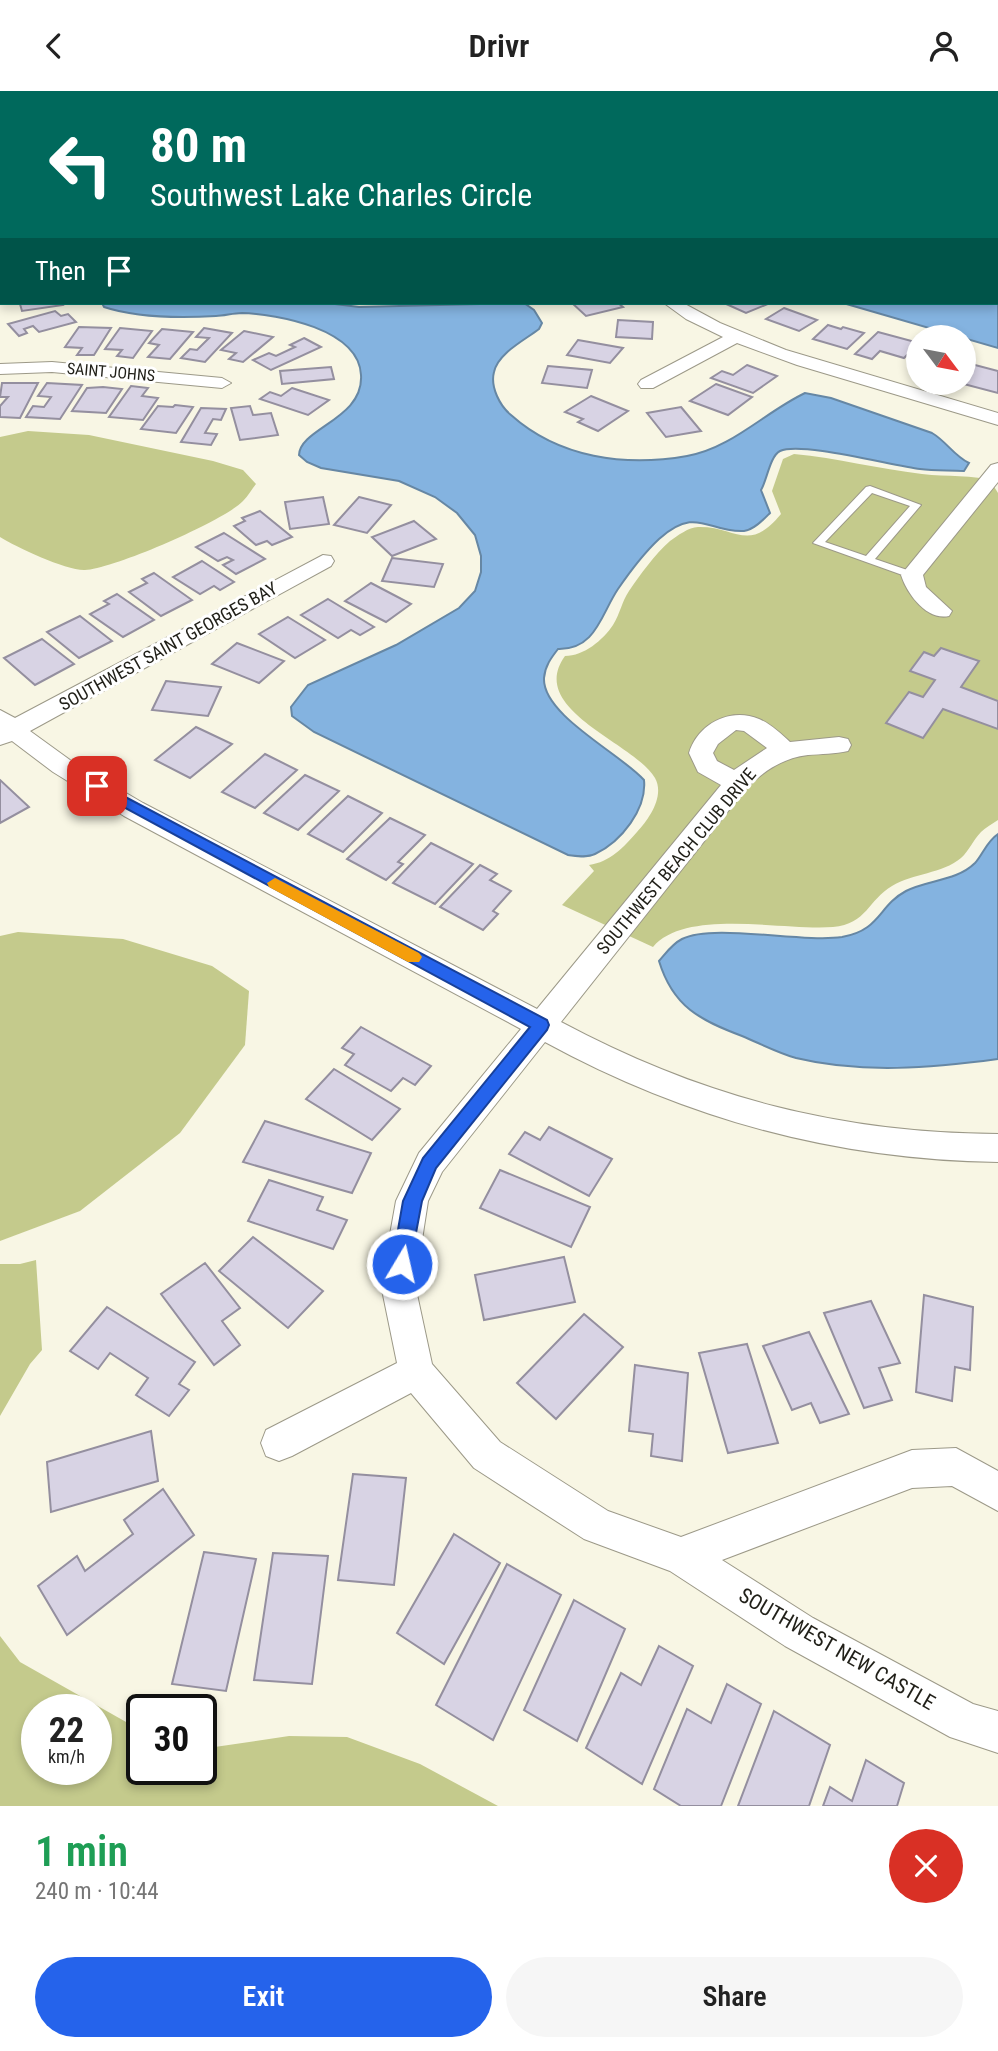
<!DOCTYPE html>
<meta charset="utf-8">
<style>
:root{--surface:#fff;--page:#f6f6f6;--text:#222;--muted:#767676;--accent:#2563eb}
body{margin:0;font-family:"Roboto Condensed",sans-serif;background:var(--page);color:var(--text);height:100vh;display:flex;flex-direction:column;font-size:26px;white-space:nowrap}
*{box-sizing:border-box;margin:0}
p{font-size:23px;color:var(--muted)}
.icon{flex:none;width:38px;height:38px;fill:none;stroke:currentColor;stroke-width:2;stroke-linecap:round;stroke-linejoin:round}
.map{position:relative;height:1715px;overflow:hidden}
.sheet{display:flex;flex-direction:column;background:var(--surface);flex:1}
.sheet>*{flex:none}
.banner{position:absolute;left:0px;top:0px;width:999px;height:214px;box-shadow:0 4px 10px #0003;background:#00695c;color:#fff;overflow:hidden}
.needle{width:46px;rotate:122deg}
.fabs{position:absolute;left:906px;top:234px;display:grid;gap:14px}
.fabs a{display:grid;place-items:center;width:70px;height:70px;border-radius:50%;background:var(--surface);box-shadow:0 4px 10px #0003;font-size:35px}
.speed{position:absolute;left:21px;top:1603px;display:flex;gap:14px;font-size:35px;font-weight:700;text-align:center}
.speed>*{display:grid;place-content:center;width:91px;height:91px;border-radius:50%;background:var(--surface);box-shadow:0 4px 10px #0003;line-height:1}
.speed small{font-size:18px;font-weight:400}
.speed .limit{border:4px solid #111;border-radius:10px;background:#fff;color:#111}
.pin{position:absolute;display:grid;place-items:center;width:60px;height:60px;color:#fff;margin:-30px;border-radius:14px;box-shadow:0 4px 10px #0006}
.me{position:absolute;width:77px;margin:-38px;rotate:9deg;stroke-linejoin:round;filter:drop-shadow(0 0 5px #0008)}
.turn{display:flex;align-items:center;gap:24px;height:147px;padding:0 35px;font-size:32px}
.turn .icon{width:91px;height:91px;stroke-width:2.5}
.turn b{display:block;font-size:49px;line-height:60px}
.then{display:flex;align-items:center;height:66px;padding:0 35px;background:#0003;gap:14px;font-size:26px}
.round{display:grid;place-items:center;flex:none;width:74px;height:74px;border-radius:37px;background:var(--page)}
.overview{display:flex;align-items:center;justify-content:space-between;height:119px;padding:0 35px}
h1{font-size:42px;font-weight:600;line-height:52px;color:#1e9e55}
.button{display:flex;gap:14px;margin-top:auto;padding:14px 35px}
.button a{flex:1;height:80px;border-radius:42px;background:var(--accent);color:#fff;font-size:28px;font-weight:600;line-height:80px;text-align:center}
.button a+a{background:var(--page);color:var(--text)}
header{display:flex;justify-content:space-between;align-items:center;height:91px;padding:0 35px;background:var(--surface);font-size:32px;font-weight:600}
.map>svg:first-child{display:block}
.green{fill:#c4ca8c;fill-rule:evenodd}
.water{fill:#84b3e0;stroke:#6687a4;stroke-width:2}
.building{fill:#d8d3e4;stroke:#948f9f;stroke-width:2}
.lines{fill:none;stroke-linecap:round;stroke-linejoin:round}
.service-casing{stroke:#9c9988;stroke-width:2}
.minor-casing{stroke:#9c9988;stroke-width:2}
.service{fill:#fff;fill-rule:evenodd}
.minor{fill:#fff;fill-rule:evenodd}
.route{fill:#2563eb;stroke:#184099;stroke-width:2}
.slow{fill:#f59e0b}
.labels{text-anchor:middle;dominant-baseline:central;stroke-width:6;stroke-linejoin:round;paint-order:stroke}
.far-street-label{font-size:16px;fill:#201f18;stroke:#fff}
.street-label{font-size:18px;fill:#201f18;stroke:#fff}
.near-street-label{font-size:21px;fill:#201f18;stroke:#fff}
</style>
<header><svg class="icon" aria-label="back" viewBox="0 0 24 24"><path d="M15 5l-7 7 7 7"/></svg>Drivr<svg class="icon" aria-label="person" viewBox="0 0 24 24"><circle cx="12" cy="8" r="4"/><path d="M4 21q1-7 8-7t8 7"/></svg></header>
<div class="map">
<svg width="998" height="1715" viewBox="0 0 998 1715">
<rect width="100%" height="100%" fill="#f8f6e4"/>
<!-- green -->
<g class="green">
<path d="M 28,340 L 89,344 L 213,370 L 243,379 L 256,393 C 252,398 248,405 243,410 C 224,430 113,478 85,479 C 67,480 16,456 0,446 L 0,346 Z"/>
<path d="M 794,363 C 837,367 879,378 922,383 C 948,386 971,383 997,391 L 993,394 L 998,402 L 998,729 C 992,733 985,737 981,741 C 973,749 969,760 961,767 C 942,783 913,782 892,795 C 868,809 867,833 833,836 C 784,840 686,817 653,856 L 562,814 L 594,780 L 589,774 C 610,771 624,756 637,741 C 649,728 665,705 655,687 C 634,651 526,619 565,565 C 584,565 603,549 613,534 C 620,523 622,510 629,500 C 640,484 655,463 670,450 C 677,445 689,436 698,436 C 736,435 748,463 781,423 L 772,400 L 783,368 Z"/>
<path d="M 18,841 L 123,848 L 212,875 L 249,900 L 245,954 L 180,1042 L 80,1120 L 0,1150 L 0,845 Z"/>
<path d="M 36,1169 L 42,1259 L 30,1273 L 0,1325 L 0,1173 L 20,1173 Z"/>
<path d="M 0,1545 L 20,1571 L 142,1640 L 142,1678 L 201,1678 L 201,1658 L 289,1645 L 347,1646 L 420,1673 L 498,1715 L 0,1715 ZM 37,1619 L 96,1619 L 96,1678 L 37,1678 Z"/>
</g>
<!-- water -->
<g class="water">
<path d="M 998,211 L 998,257 L 843,212 Z"/>
<path d="M 102,212 L 327,212 L 359,216 L 524,212 L 534,219 L 542,232 L 539,238 C 525,249 498,262 494,281 C 490,296 500,315 511,324 C 559,367 625,376 687,365 C 732,357 765,321 805,302 L 831,307 L 932,342 C 946,350 954,365 969,372 L 964,380 C 950,379 935,380 920,378 C 893,375 801,350 780,360 C 770,365 767,389 761,399 L 770,422 C 764,428 754,439 744,440 C 708,442 697,414 659,448 C 644,462 629,482 618,498 C 601,523 596,559 558,558 C 551,567 545,575 544,587 C 542,624 621,663 644,689 C 647,718 621,751 595,763 C 587,767 577,765 568,764 L 314,641 L 292,625 L 291,616 L 308,594 L 396,554 L 459,517 L 475,500 L 481,481 L 481,465 L 475,444 L 457,422 L 435,406 L 399,390 L 321,377 L 307,371 L 299,364 C 300,337 364,328 361,284 C 359,238 278,223 242,222 C 233,222 224,225 216,225 C 181,227 137,227 104,216 Z"/>
<path d="M 998,743 L 998,968 C 932,977 862,983 796,967 C 778,962 759,952 742,945 C 700,929 673,916 659,870 C 666,862 672,853 682,848 C 713,832 801,852 842,846 C 881,839 878,815 906,800 C 927,789 957,790 975,772 C 983,763 987,750 998,743 Z"/>
</g>
<!-- building -->
<g class="building">
<path d="M 15,212 L 62,212 L 63,214 L 22,220 L 20,213 Z"/>
<path d="M 572,212 L 618,212 L 623,216 L 586,225 Z"/>
<path d="M 724,212 L 770,212 L 746,222 Z"/>
<path d="M 784,217 L 817,229 L 799,240 L 766,228 Z"/>
<path d="M 55,220 L 61,225 L 68,223 L 76,231 L 39,241 L 33,235 L 24,238 L 27,242 L 19,245 L 8,233 Z"/>
<path d="M 618,229 L 653,231 L 652,248 L 616,246 Z"/>
<path d="M 828,234 L 841,238 L 843,236 L 864,242 L 847,258 L 813,248 Z"/>
<path d="M 79,236 L 111,237 L 94,264 L 77,264 L 82,257 L 65,256 Z"/>
<path d="M 120,237 L 152,240 L 133,267 L 117,265 L 122,259 L 105,258 Z"/>
<path d="M 204,237 L 232,242 L 205,271 L 181,267 L 190,258 L 197,259 L 209,247 L 196,246 Z"/>
<path d="M 162,238 L 193,241 L 170,268 L 148,266 L 159,254 L 149,252 Z"/>
<path d="M 244,240 L 273,246 L 243,271 L 229,268 L 236,262 L 221,259 Z"/>
<path d="M 878,241 L 919,252 L 904,267 L 880,260 L 872,268 L 855,263 Z"/>
<path d="M 304,247 L 321,256 L 271,279 L 253,269 L 269,262 L 276,265 L 295,256 L 290,254 Z"/>
<path d="M 578,249 L 623,257 L 610,272 L 567,264 Z"/>
<path d="M 747,274 L 777,285 L 753,302 L 711,287 L 722,280 L 733,284 Z"/>
<path d="M 975,274 L 998,280 L 998,302 L 960,292 L 964,292 L 964,285 Z"/>
<path d="M 548,275 L 592,279 L 587,297 L 542,292 Z"/>
<path d="M 331,276 L 334,288 L 282,293 L 280,280 Z"/>
<path d="M 2,292 L 38,292 L 20,327 L 0,326 L 0,315 L 8,306 L 0,306 Z"/>
<path d="M 47,292 L 82,294 L 60,328 L 26,326 L 33,315 L 44,316 L 51,306 L 38,305 Z"/>
<path d="M 716,293 L 752,306 L 728,324 L 690,310 Z"/>
<path d="M 131,295 L 148,297 L 142,305 L 158,307 L 143,329 L 109,326 Z"/>
<path d="M 87,297 L 103,296 L 122,298 L 106,322 L 72,320 Z"/>
<path d="M 292,297 L 329,309 L 308,324 L 260,308 L 270,301 L 281,305 Z"/>
<path d="M 591,305 L 628,320 L 598,340 L 578,331 L 583,328 L 565,321 Z"/>
<path d="M 175,314 L 193,316 L 176,342 L 141,338 L 158,315 L 173,316 Z"/>
<path d="M 250,315 L 253,324 L 271,322 L 278,344 L 240,349 L 231,317 Z"/>
<path d="M 681,316 L 701,340 L 666,346 L 647,322 Z"/>
<path d="M 201,317 L 226,318 L 221,329 L 213,328 L 205,342 L 217,343 L 211,354 L 181,351 Z"/>
<path d="M 323,406 L 329,433 L 290,438 L 285,411 Z"/>
<path d="M 359,406 L 391,414 L 367,442 L 334,434 Z"/>
<path d="M 260,420 L 292,446 L 272,454 L 267,450 L 256,454 L 234,435 L 245,430 L 242,427 Z"/>
<path d="M 414,430 L 436,448 L 392,465 L 372,446 Z"/>
<path d="M 224,442 L 265,468 L 236,483 L 223,474 L 233,469 L 227,466 L 218,470 L 196,456 Z"/>
<path d="M 392,467 L 443,473 L 434,496 L 382,490 Z"/>
<path d="M 202,470 L 234,491 L 220,499 L 214,495 L 200,503 L 173,486 Z"/>
<path d="M 154,482 L 192,509 L 161,525 L 129,501 L 147,492 L 142,488 Z"/>
<path d="M 371,492 L 411,513 L 386,531 L 345,510 Z"/>
<path d="M 117,503 L 154,529 L 123,546 L 90,523 L 109,513 L 104,510 Z"/>
<path d="M 328,508 L 374,536 L 360,544 L 351,539 L 338,547 L 301,524 Z"/>
<path d="M 80,525 L 112,550 L 79,567 L 47,541 Z"/>
<path d="M 288,526 L 325,549 L 295,567 L 259,543 Z"/>
<path d="M 42,548 L 74,573 L 35,594 L 4,567 Z"/>
<path d="M 237,552 L 284,570 L 259,592 L 212,573 Z"/>
<path d="M 941,557 L 979,570 L 961,596 L 998,610 L 998,638 L 943,618 L 923,647 L 886,632 L 909,601 L 923,606 L 935,589 L 910,580 L 924,561 L 934,565 Z"/>
<path d="M 166,590 L 221,596 L 208,625 L 152,619 Z"/>
<path d="M 196,636 L 232,653 L 190,687 L 155,669 Z"/>
<path d="M 265,663 L 297,679 L 255,717 L 222,701 Z"/>
<path d="M 305,684 L 339,700 L 298,739 L 264,722 Z"/>
<path d="M 0,689 L 29,716 L 0,732 Z"/>
<path d="M 348,705 L 382,722 L 343,761 L 308,743 Z"/>
<path d="M 390,727 L 425,744 L 398,771 L 403,773 L 386,789 L 347,768 Z"/>
<path d="M 431,752 L 473,773 L 435,813 L 393,792 Z"/>
<path d="M 480,774 L 497,783 L 490,789 L 511,800 L 493,820 L 498,823 L 483,839 L 440,816 Z"/>
<path d="M 361,936 L 431,975 L 415,994 L 403,987 L 391,1000 L 345,974 L 354,963 L 342,957 Z"/>
<path d="M 334,978 L 400,1018 L 372,1049 L 306,1008 Z"/>
<path d="M 265,1030 L 371,1062 L 352,1102 L 243,1071 Z"/>
<path d="M 549,1036 L 612,1068 L 589,1105 L 509,1063 L 525,1041 L 540,1049 Z"/>
<path d="M 500,1079 L 590,1116 L 571,1156 L 480,1117 Z"/>
<path d="M 269,1089 L 323,1106 L 317,1119 L 347,1129 L 333,1158 L 248,1130 Z"/>
<path d="M 253,1146 L 323,1200 L 288,1237 L 219,1180 Z"/>
<path d="M 564,1166 L 575,1211 L 484,1229 L 475,1184 Z"/>
<path d="M 205,1172 L 240,1217 L 222,1230 L 240,1254 L 214,1274 L 161,1203 Z"/>
<path d="M 924,1204 L 973,1216 L 970,1279 L 955,1276 L 952,1310 L 916,1301 Z"/>
<path d="M 871,1210 L 900,1272 L 879,1277 L 892,1309 L 864,1317 L 824,1222 Z"/>
<path d="M 107,1216 L 195,1271 L 179,1293 L 189,1299 L 169,1325 L 136,1304 L 148,1287 L 110,1262 L 98,1278 L 70,1260 Z"/>
<path d="M 584,1223 L 623,1256 L 556,1328 L 517,1292 Z"/>
<path d="M 809,1241 L 849,1323 L 820,1332 L 811,1312 L 792,1319 L 763,1255 Z"/>
<path d="M 747,1253 L 778,1352 L 728,1362 L 699,1262 Z"/>
<path d="M 635,1274 L 688,1282 L 682,1370 L 651,1365 L 653,1343 L 629,1340 Z"/>
<path d="M 151,1340 L 158,1390 L 51,1421 L 47,1371 Z"/>
<path d="M 353,1383 L 406,1387 L 394,1494 L 338,1489 Z"/>
<path d="M 163,1398 L 194,1444 L 67,1544 L 38,1495 L 77,1465 L 85,1480 L 133,1443 L 124,1429 Z"/>
<path d="M 454,1443 L 500,1472 L 444,1573 L 397,1542 Z"/>
<path d="M 204,1461 L 256,1468 L 226,1600 L 172,1593 Z"/>
<path d="M 273,1462 L 328,1465 L 312,1593 L 254,1589 Z"/>
<path d="M 507,1473 L 561,1504 L 493,1649 L 436,1614 Z"/>
<path d="M 574,1509 L 625,1538 L 577,1650 L 524,1619 Z"/>
<path d="M 659,1555 L 693,1575 L 642,1693 L 586,1657 L 621,1582 L 641,1594 Z"/>
<path d="M 727,1593 L 761,1613 L 721,1715 L 681,1715 L 654,1698 L 687,1618 L 711,1632 Z"/>
<path d="M 774,1620 L 830,1654 L 809,1715 L 738,1715 Z"/>
<path d="M 866,1669 L 904,1692 L 897,1715 L 823,1715 L 830,1696 L 852,1710 Z"/>
</g>
<g class="lines">
<!-- service casing -->
<g class="service-casing">
<path id="service" d="M 870,395 L 921,414 L 875,468 L 916,482 L 916,486 L 908,486 L 813,452 L 866,396 ZM 872,402 L 910,415 L 866,465 L 825,451 Z"/>
</g>
<!-- minor casing -->
<g class="minor-casing">
<g id="minor">
<path d="M 300,0 L 322,0 L 323,2 L 302,2 Z"/>
<path d="M 542,0 L 556,0 L 541,2 Z"/>
<path d="M 753,0 L 775,0 L 752,2 Z"/>
<path d="M 664,212 L 683,212 L 720,232 L 786,259 L 998,322 L 998,334 L 797,274 L 737,252 L 653,297 L 641,297 L 638,293 L 641,289 L 723,246 L 686,228 Z"/>
<path d="M 52,271 L 222,287 L 231,292 L 222,297 L 52,281 L 0,283 L 0,273 Z"/>
<path d="M 998,372 L 998,391 L 923,484 L 926,496 L 952,520 L 949,525 C 927,530 907,503 901,484 L 991,374 Z"/>
<path d="M 323,464 L 331,465 L 334,470 L 331,475 L 30,640 L 70,669 L 143,712 L 537,918 L 721,694 L 698,681 L 689,662 C 698,633 730,616 759,628 C 771,633 780,642 790,651 L 839,646 L 848,648 L 851,654 L 848,660 C 835,663 821,663 808,664 C 783,667 766,679 748,695 L 561,931 C 701,1006 839,1042 998,1043 L 998,1071 C 837,1069 686,1028 545,951 L 442,1081 L 428,1110 L 415,1194 L 432,1273 L 500,1351 L 608,1420 L 681,1446 L 912,1359 L 956,1357 L 998,1380 L 998,1420 L 952,1395 L 912,1397 L 722,1469 L 813,1527 L 973,1613 L 998,1620 L 998,1662 L 950,1646 L 785,1555 L 670,1480 L 584,1448 L 474,1377 L 411,1302 L 292,1365 L 279,1370 L 266,1365 L 261,1352 L 266,1339 L 397,1272 L 381,1194 L 396,1110 L 419,1062 L 521,938 L 124,725 L 53,681 L 12,650 L 0,654 L 0,619 L 15,627 ZM 736,639 L 744,640 L 767,657 L 734,679 L 717,670 L 713,662 L 718,653 Z"/>
</g>
</g>
<!-- service -->
<use href="#service" class="service"/>
<!-- minor -->
<use href="#minor" class="minor"/>
</g>
<!-- route -->
<path class="route" d="M 97,691 L 547,929 L 549,934 L 547,939 L 436,1077 L 422,1110 L 409,1179 L 402,1182 L 395,1179 L 392,1173 L 403,1110 L 423,1067 L 530,936 L 92,699 L 92,692 Z"/>
<!-- slow -->
<path class="slow" d="M 275,787 L 419,862 L 422,866 L 419,871 L 408,871 L 269,796 L 267,792 Z"/>
<g class="labels">
<!-- far-street labels -->
<g class="far-street-label">
<text transform="translate(111 281) rotate(5)">SAINT JOHNS</text>
</g>
<!-- street labels -->
<g class="street-label">
<text transform="translate(168 555) rotate(-29)">SOUTHWEST SAINT GEORGES BAY</text>
<text transform="translate(676 770) rotate(-50)">SOUTHWEST BEACH CLUB DRIVE</text>
</g>
<!-- near-street labels -->
<g class="near-street-label">
<text transform="translate(837 1558) rotate(30)">SOUTHWEST NEW CASTLE</text>
</g>
</g>
</svg>
<div class="fabs">
<a><svg class="needle" viewBox="-14 -14 28 28"><path d="M0-13l5 13h-10z" fill="#e53935"/><path d="M0 13l5-13h-10z" fill="#767676"/></svg></a>
</div>
<div class="speed"><div>22<small>km/h</small></div><div class="limit">30</div></div>
<div class="pin" style="left:97px;top:695px;background:#d93025"><svg class="icon" aria-label="arrive" viewBox="0 0 24 24"><path d="M6 21V4h12l-3 4 3 4H6"/></svg></div>
<svg class="me" style="left:402px;top:1173px" viewBox="-20 -20 40 40"><circle r="17" fill="#2563eb" stroke="#fff" stroke-width="3"/><path d="M0-11L8 9 0 5-8 9z" fill="#fff"/></svg>
<div class="banner">
<div class="turn"><svg class="icon" aria-label="left" viewBox="0 0 24 24"><path d="M17 20v-9H6M10 6l-5 5 5 5"/></svg><div><b>80 m</b>Southwest Lake Charles Circle</div></div>
<div class="then">Then<svg class="icon" aria-label="arrive" viewBox="0 0 24 24"><path d="M6 21V4h12l-3 4 3 4H6"/></svg></div>
</div>
</div>
<section class="sheet">
<div class="overview"><div><h1>1 min</h1><p>240 m · 10:44</p></div><a class="round" style="background:#d93025;color:#fff"><svg class="icon" aria-label="close" viewBox="0 0 24 24"><path d="M6 6l12 12M18 6L6 18"/></svg></a></div>
<div class="button"><a>Exit</a><a>Share</a></div>
</section>
